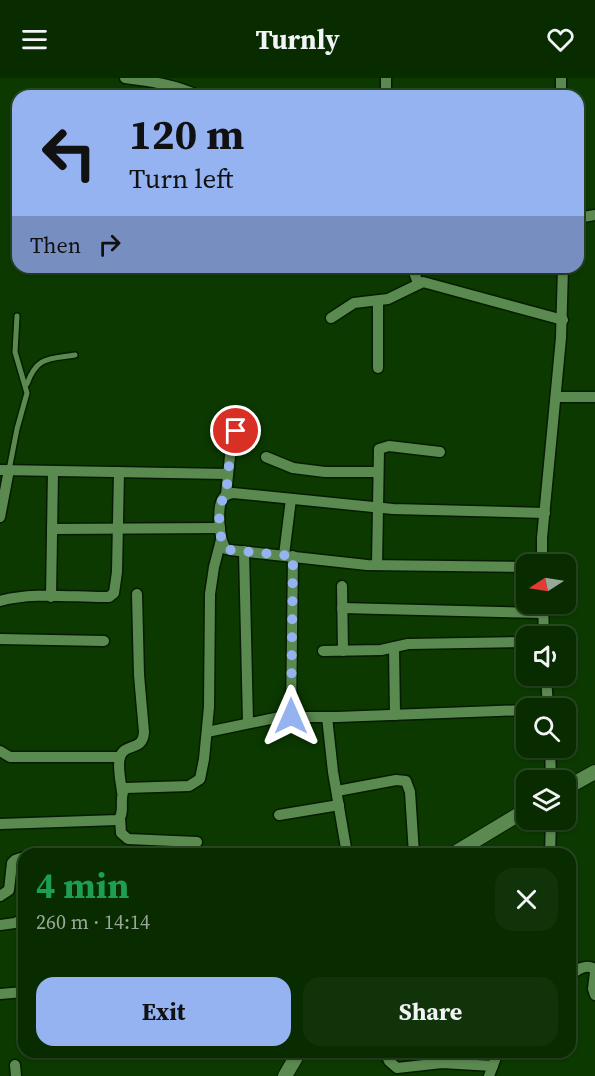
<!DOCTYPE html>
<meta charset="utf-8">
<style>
:root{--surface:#082b00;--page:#11330a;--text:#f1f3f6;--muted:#98a799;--line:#294722;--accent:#95b2f1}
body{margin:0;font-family:"Source Serif 4",serif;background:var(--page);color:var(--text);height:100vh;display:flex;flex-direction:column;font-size:22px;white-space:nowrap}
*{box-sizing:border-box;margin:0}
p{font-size:20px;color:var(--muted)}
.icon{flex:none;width:33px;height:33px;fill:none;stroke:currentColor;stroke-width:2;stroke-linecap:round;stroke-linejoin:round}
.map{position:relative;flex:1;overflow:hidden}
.details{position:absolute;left:18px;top:770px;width:558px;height:210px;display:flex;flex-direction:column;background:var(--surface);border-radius:18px;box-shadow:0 2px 4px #0004,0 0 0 2px var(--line)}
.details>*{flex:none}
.hud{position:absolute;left:12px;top:12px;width:572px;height:183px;border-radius:18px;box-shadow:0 2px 4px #0004,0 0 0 2px var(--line);background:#95b2f1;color:#111;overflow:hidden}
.needle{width:39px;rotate:258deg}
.buttons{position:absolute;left:516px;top:476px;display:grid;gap:12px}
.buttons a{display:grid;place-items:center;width:60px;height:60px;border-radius:12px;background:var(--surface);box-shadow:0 2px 4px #0004,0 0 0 2px var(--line);font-size:30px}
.pin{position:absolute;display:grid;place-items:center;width:51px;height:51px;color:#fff;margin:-26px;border:3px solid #fff;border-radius:50%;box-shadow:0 2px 6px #0007}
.me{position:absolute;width:66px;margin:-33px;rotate:0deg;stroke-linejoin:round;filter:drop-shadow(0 0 4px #0008)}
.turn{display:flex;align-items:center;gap:21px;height:126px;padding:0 18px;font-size:27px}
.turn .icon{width:78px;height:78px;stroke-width:2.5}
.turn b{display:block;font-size:42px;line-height:51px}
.then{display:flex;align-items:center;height:57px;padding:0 18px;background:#0003;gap:12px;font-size:22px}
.round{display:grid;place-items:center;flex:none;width:63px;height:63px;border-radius:18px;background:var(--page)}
.overview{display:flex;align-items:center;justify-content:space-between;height:102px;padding:0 18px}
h1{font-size:36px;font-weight:700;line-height:45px;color:#1e9e55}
.action{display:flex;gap:12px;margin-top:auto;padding:12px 18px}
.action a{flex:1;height:69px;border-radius:18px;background:var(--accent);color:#111;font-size:24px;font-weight:700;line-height:69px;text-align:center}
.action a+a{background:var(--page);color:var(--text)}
header{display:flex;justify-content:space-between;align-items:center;height:78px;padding:0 18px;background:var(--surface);font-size:27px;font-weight:700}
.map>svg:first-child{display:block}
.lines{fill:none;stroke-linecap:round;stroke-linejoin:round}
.lane-casing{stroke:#051c02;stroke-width:8}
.street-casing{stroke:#051c02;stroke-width:13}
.secondary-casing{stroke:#051c02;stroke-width:16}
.lane{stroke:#5b8a50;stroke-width:5}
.street{stroke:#5b8a50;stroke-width:10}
.secondary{stroke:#5b8a50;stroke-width:14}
.route{stroke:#95b2f1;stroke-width:10;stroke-dasharray:0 18}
</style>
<header><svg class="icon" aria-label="menu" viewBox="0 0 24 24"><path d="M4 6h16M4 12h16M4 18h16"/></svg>Turnly<svg class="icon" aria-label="heart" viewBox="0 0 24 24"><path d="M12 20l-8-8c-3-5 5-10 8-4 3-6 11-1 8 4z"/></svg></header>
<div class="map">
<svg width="595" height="998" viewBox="0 0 595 998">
<rect width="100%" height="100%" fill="#0b3900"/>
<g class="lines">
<!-- lane casing -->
<g class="lane-casing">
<g id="lane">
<path d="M 27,306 C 37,278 49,281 75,277"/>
<path d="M 9,392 L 17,351 L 27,315 L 15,274 L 17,238"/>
</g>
</g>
<!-- street casing -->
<g class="street-casing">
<g id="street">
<path d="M 125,0 C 150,3 176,7 199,18"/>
<path d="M 386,0 L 386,18"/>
<path d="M 561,18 L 561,0"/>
<path d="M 578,140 L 595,137"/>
<path d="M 412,189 L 418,205"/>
<path d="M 331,240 L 354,225 L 388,221 L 423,204 L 563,242"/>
<path d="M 378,290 L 378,223"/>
<path d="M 557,319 L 595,319"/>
<path d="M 266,379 L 293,390 L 325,394 L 378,394"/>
<path d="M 0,392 L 227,396"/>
<path d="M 226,417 L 230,378 L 236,353"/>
<path d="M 0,439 L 9,392"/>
<path d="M 52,451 L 220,450"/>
<path d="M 244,473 L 248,644"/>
<path d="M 284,477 L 291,421"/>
<path d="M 542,486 L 542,460 L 561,260 L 563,189"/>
<path d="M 377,487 L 379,371 L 389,368 L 440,374"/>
<path d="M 526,489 L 367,487 L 230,472 L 226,471 C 219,462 216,427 224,419 C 227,416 229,416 233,415 L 393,431 L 545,435"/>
<path d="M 342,508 L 343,573"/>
<path d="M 51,519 L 53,393"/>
<path d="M 0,523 C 32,514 70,519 103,519 L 109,519 L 114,515 L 117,494 L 119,394"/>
<path d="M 543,525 L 544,558"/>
<path d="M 342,530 L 543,535"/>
<path d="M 0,561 L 104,563"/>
<path d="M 394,569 L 395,637"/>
<path d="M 323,573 L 381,572 L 408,566 L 526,564"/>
<path d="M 546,597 L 548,630"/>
<path d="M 291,638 L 293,478"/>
<path d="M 327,639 L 333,694 L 347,776"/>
<path d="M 207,654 L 280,639 L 337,639 L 526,632"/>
<path d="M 550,669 L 551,702"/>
<path d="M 0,673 L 10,679 L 120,679"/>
<path d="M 337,713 L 396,702 L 406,703 L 410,714 L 414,776"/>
<path d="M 122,714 C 121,704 117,689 120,679 C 125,664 143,674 144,654 L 139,597 L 137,516"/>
<path d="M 279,737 L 339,727"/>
<path d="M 120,740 L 121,755 L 128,761 L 197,764"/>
<path d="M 0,746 L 118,742 C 126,734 118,720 125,710 L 189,708 L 200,701 L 204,681 L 209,629 L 210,516 L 214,489 L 221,462"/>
<path d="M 550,776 L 551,741"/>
<path d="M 0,818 L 9,812 L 12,785 L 15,782 L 24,779"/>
<path d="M 0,847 L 15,845 L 24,840"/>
<path d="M 595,894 L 593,911 L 595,917"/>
<path d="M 570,897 C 577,892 585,886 593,890 L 595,893"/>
<path d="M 0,916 L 24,914"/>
<path d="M 95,974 L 104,974"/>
<path d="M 385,974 L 389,983 L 397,990 L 442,985 L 493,988"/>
<path d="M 15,987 L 16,998"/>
<path d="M 489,998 L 498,974"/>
</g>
</g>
<!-- secondary casing -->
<g class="secondary-casing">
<g id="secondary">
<path d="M 566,710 L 595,694"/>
<path d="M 453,776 L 526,732"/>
<path d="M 285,998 L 299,974"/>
</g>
</g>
<!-- lane -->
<use href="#lane" class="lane"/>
<!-- street -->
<use href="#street" class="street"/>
<!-- secondary -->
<use href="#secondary" class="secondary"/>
</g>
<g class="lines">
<!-- route -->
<path class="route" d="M 236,353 L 230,378 L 226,417 C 216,426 219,454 223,467 L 230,472 L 293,478 L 291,638"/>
</g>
</svg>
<div class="buttons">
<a><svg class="needle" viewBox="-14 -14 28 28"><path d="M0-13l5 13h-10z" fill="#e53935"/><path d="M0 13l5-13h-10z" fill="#98a799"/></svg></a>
<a><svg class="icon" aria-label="sound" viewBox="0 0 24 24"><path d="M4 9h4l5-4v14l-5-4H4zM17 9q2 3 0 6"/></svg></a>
<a><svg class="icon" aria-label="search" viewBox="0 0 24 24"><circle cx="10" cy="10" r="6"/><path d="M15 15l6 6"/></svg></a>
<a><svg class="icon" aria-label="layers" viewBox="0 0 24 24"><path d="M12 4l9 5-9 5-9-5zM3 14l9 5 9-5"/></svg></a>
</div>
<div class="pin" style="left:236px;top:353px;background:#d93025"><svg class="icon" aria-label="arrive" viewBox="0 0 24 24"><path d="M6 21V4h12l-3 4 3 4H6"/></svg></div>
<svg class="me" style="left:291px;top:638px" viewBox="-20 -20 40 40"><path d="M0-17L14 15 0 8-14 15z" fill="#95b2f1" stroke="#fff" stroke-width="4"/></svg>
<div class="hud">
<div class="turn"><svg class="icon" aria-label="left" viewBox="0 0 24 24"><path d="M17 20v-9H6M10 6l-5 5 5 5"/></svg><div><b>120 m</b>Turn left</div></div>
<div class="then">Then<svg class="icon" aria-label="right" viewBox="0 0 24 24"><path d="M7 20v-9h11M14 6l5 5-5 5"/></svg></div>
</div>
<section class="details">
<div class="overview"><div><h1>4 min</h1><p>260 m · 14:14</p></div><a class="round"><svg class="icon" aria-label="close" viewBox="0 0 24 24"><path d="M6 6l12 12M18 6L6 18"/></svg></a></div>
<div class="action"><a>Exit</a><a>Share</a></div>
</section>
</div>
